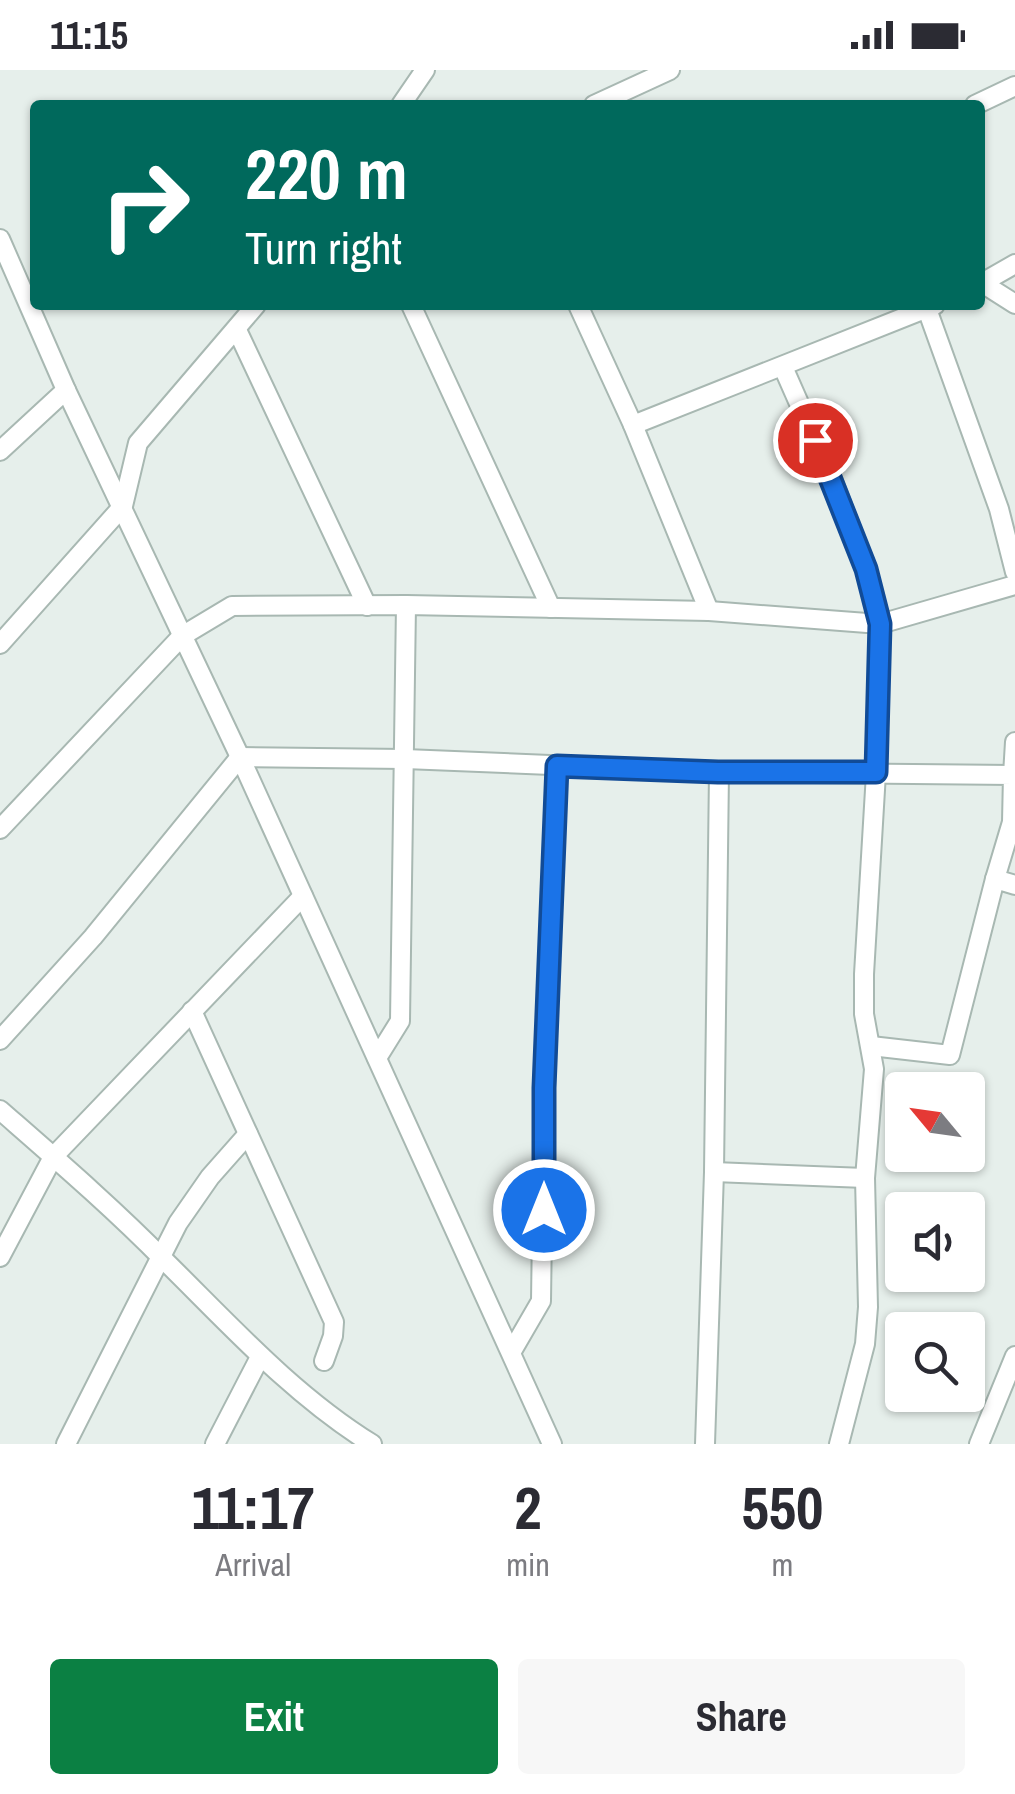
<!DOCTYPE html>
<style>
:root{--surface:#fff;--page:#f7f7f7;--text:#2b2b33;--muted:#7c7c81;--accent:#0b8043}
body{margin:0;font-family:"Archivo Narrow",sans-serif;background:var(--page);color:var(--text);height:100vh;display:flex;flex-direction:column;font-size:38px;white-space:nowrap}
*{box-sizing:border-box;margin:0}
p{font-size:32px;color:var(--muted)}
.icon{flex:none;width:55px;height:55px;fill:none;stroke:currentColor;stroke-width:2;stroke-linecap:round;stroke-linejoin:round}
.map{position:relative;height:1374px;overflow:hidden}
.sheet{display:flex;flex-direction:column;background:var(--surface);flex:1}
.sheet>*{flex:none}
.hud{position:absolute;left:30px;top:30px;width:955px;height:210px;border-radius:10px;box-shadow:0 2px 8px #0004;background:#00695c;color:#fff;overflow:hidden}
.needle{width:65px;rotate:299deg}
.controls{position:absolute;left:885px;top:1002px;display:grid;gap:20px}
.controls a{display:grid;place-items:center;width:100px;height:100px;border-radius:10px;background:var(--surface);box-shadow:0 2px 8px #0004;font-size:50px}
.pin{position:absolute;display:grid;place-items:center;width:85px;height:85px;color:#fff;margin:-42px;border:5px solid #fff;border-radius:50%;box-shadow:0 2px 10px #0007}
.me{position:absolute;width:110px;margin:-55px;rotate:0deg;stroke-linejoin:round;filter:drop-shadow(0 0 8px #0008)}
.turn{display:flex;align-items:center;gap:35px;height:210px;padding:0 50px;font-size:45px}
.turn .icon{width:130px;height:130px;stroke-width:2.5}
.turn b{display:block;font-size:70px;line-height:85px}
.eta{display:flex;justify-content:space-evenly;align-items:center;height:170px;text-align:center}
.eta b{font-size:60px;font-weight:700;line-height:70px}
.action{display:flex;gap:20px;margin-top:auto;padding:20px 50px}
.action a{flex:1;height:115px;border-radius:10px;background:var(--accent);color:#fff;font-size:40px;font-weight:700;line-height:115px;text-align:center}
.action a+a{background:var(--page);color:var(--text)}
.status{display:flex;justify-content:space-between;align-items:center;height:70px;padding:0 50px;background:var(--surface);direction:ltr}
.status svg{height:28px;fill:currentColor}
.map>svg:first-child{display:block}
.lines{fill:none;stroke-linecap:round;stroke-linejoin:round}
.minor-casing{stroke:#a8b8b2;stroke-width:22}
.minor{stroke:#fff;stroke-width:18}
.route-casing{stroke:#114b97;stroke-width:25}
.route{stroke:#1a73e8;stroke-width:18}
</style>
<div class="status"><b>11:15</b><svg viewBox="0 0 49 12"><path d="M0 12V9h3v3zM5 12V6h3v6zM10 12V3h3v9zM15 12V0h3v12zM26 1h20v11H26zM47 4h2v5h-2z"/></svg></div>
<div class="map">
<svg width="1015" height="1374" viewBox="0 0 1015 1374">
<rect width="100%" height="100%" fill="#e6efeb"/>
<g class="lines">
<!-- minor casing -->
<g class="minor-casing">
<g id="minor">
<path d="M 401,35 L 425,0"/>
<path d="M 594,35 L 670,0"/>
<path d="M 975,35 L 1015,16"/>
<path d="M 0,169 L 66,320 L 240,687 L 552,1374"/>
<path d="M 982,213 L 1015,234"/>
<path d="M 980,214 L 1015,194"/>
<path d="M 411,235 L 551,538"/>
<path d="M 578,235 L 633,355 L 709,541"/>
<path d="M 927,239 L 999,439 L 1015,502"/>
<path d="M 237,260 L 367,536"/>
<path d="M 783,297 L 831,406 L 866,499 L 880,554 L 876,703 L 864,904 L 864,944 L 874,999 L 865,1108 L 868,1237 L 865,1274 L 839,1374"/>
<path d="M 633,355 L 935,235"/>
<path d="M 0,381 L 66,320"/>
<path d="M 0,574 L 123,436 L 138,373 L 256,235"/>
<path d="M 1013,705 L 1015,672"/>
<path d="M 0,759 L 182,566 L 232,536 L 406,535 L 709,541 L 880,554 L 1015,515"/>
<path d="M 192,941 L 334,1252 L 333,1266 L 324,1291"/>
<path d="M 0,970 L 93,867 L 240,687 L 405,689 L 719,702 L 1013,705 L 1012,752 L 995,809 L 1015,815"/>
<path d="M 871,976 L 950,985 L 995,809"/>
<path d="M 377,988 L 400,951 L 406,535"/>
<path d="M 0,1040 C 56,1089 113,1138 165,1191 C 231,1256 293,1325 372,1374"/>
<path d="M 714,1102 L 865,1108"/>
<path d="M 0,1187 L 53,1087 L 303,826"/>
<path d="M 512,1281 L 541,1231 L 544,1018 L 557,697"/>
<path d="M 66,1374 L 178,1153 L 210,1107 L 248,1064"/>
<path d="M 215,1374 L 260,1287"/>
<path d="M 705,1374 L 714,1102 L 719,702"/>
<path d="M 979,1374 L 1015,1286"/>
</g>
</g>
<!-- minor -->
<use href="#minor" class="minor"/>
</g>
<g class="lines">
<!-- route casing -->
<g class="route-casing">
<path id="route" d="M 544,1140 L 544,1018 L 557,696 L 718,702 L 876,702 L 880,554 L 866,499 L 815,370"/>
</g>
<!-- route -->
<use href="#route" class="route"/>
</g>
</svg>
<div class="controls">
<a><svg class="needle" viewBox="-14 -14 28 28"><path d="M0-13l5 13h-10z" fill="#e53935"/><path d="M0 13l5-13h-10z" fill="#7c7c81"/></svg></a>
<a><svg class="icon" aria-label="sound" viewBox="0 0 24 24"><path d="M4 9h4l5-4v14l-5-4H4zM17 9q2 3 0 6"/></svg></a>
<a><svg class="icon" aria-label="search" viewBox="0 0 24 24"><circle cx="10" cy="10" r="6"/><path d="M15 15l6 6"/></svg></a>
</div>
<div class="pin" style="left:815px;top:370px;background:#d93025"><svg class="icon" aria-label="arrive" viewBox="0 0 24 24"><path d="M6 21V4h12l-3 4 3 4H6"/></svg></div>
<svg class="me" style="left:544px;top:1140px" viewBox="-20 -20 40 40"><circle r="17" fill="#1a73e8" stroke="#fff" stroke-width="3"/><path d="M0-11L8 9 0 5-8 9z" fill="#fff"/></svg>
<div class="hud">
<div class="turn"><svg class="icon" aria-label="right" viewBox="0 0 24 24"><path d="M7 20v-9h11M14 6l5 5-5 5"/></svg><div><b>220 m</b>Turn right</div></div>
</div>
</div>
<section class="sheet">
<div class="eta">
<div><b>11:17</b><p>Arrival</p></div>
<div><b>2</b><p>min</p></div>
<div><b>550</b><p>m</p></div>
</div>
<div class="action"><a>Exit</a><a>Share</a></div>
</section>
